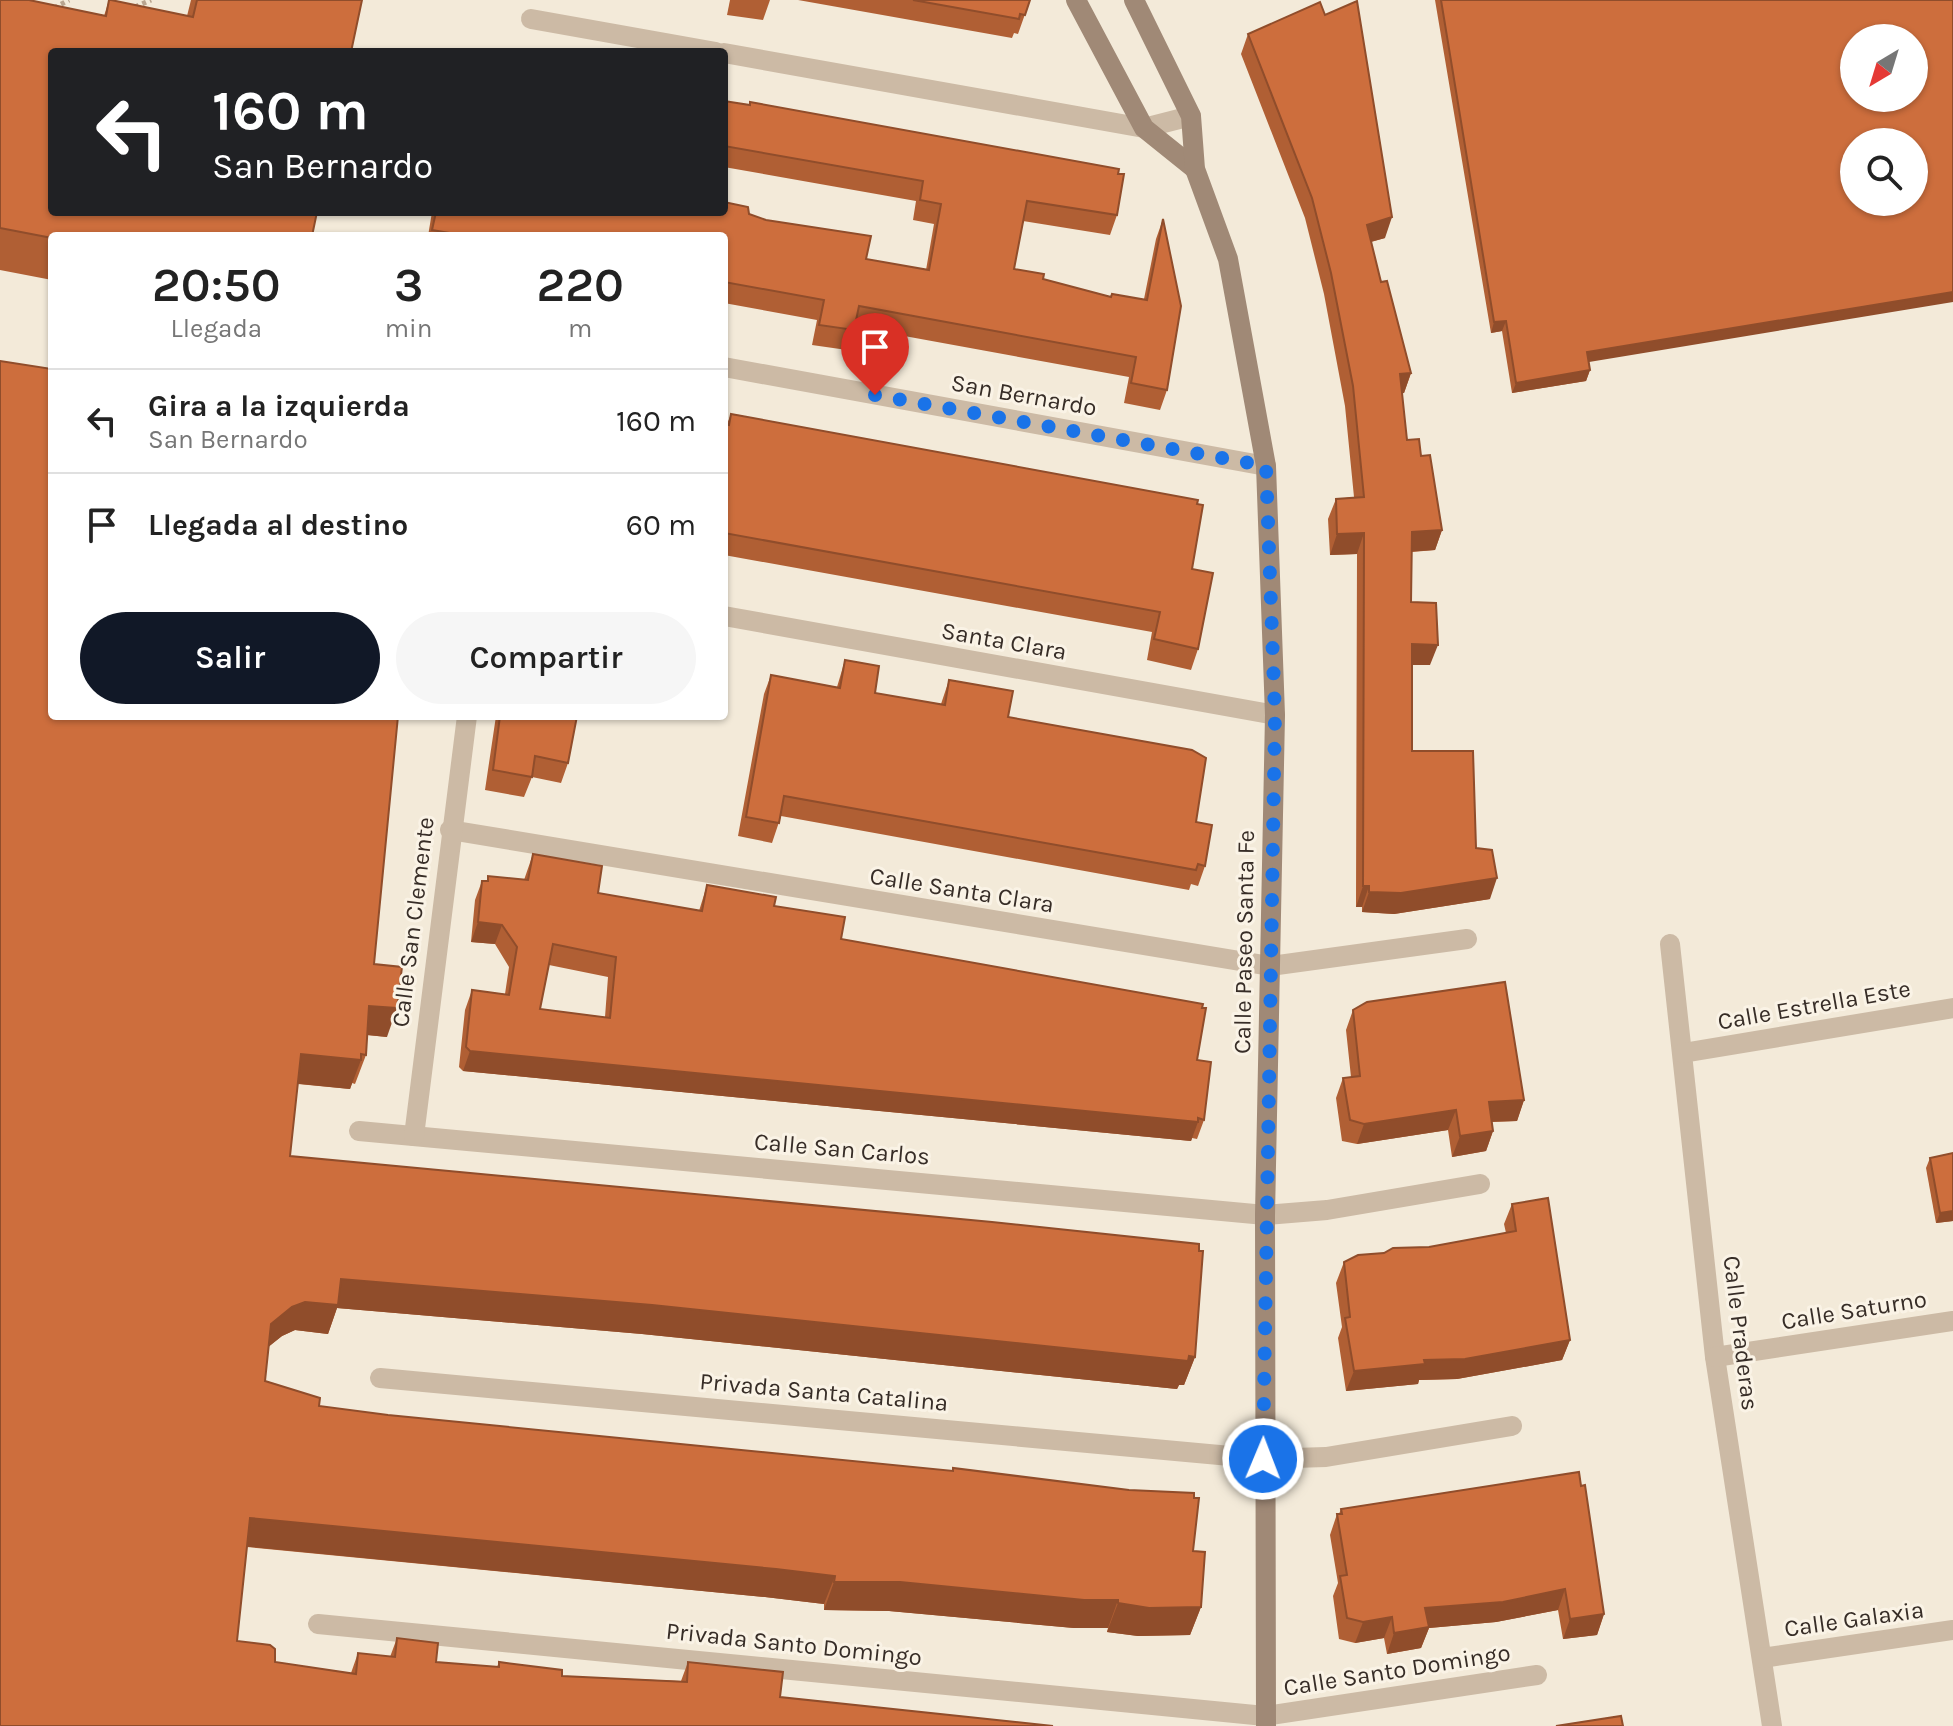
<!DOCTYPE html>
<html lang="es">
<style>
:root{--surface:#fff;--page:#f6f6f6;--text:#222;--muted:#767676;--line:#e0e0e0;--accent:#111827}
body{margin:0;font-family:Karla,sans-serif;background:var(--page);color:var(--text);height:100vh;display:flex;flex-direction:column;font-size:30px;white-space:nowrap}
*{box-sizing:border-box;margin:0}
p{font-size:26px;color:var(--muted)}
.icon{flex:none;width:44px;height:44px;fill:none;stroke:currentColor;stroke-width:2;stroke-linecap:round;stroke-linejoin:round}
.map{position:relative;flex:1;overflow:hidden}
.side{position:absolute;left:48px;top:232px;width:680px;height:488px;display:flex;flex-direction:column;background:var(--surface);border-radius:8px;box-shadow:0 2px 6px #0004}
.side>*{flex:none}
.banner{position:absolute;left:48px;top:48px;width:680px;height:168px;border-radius:8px;box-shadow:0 2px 6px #0004;background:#202124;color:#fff;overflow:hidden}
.needle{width:52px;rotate:218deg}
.fabs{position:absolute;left:1840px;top:24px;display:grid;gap:16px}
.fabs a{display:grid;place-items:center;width:88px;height:88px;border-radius:50%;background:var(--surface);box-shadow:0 2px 6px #0004;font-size:40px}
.pin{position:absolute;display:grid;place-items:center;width:68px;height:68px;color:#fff;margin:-82px -34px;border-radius:50% 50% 50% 0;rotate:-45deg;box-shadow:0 0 8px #0007}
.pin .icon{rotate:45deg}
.me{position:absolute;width:88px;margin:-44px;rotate:1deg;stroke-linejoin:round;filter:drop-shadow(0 0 6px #0008)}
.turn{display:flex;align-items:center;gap:28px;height:168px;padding:0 32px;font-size:36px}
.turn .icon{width:104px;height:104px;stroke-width:2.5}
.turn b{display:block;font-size:56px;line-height:68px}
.eta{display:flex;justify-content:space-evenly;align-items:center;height:136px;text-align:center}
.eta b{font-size:48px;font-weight:600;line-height:56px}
.button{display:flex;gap:16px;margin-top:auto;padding:16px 32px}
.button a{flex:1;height:92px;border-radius:48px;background:var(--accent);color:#fff;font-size:32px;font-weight:600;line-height:92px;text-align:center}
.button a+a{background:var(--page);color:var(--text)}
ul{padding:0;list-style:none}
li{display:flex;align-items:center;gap:24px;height:104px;padding:0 32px;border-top:2px solid var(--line)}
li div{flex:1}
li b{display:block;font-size:30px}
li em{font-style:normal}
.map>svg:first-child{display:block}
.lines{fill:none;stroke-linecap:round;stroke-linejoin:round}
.path{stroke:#b8a48f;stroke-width:5;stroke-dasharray:4 4;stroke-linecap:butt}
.street{stroke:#ccbaa5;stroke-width:20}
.secondary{stroke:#a08976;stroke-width:20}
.wall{fill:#b05f34;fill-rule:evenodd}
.shaded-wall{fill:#904d2b}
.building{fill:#cd6e3d;stroke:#904d2b;stroke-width:2;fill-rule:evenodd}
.route{stroke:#1a73e8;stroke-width:14;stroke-dasharray:0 25.2}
.labels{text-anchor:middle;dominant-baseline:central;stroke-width:6;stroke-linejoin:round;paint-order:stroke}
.street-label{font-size:24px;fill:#372d27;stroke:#faf3e6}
</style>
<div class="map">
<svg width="1953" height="1726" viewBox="0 0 1953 1726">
<rect width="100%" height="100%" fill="#f3ead9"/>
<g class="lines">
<!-- path -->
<g class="path">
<path d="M 135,7 L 151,0"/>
<path d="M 54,8 L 69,0"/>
</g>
<!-- street -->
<g class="street">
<path d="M 531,19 L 716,52"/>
<path d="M 724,53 L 1144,128 L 1191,116"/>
<path d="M 724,367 L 1266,466"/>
<path d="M 724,616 L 1275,715"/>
<path d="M 450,830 L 1270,966 L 1467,939"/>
<path d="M 1670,944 L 1715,1357 L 1772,1726"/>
<path d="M 1683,1053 L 1953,1008"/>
<path d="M 359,1131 L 1265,1215 L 1327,1210 L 1480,1184"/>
<path d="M 414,1136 L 467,716"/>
<path d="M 1715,1357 L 1953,1321"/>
<path d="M 380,1378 L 1263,1459 L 1326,1457 L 1512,1426"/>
<path d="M 318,1624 L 1265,1716 L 1537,1675"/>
<path d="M 1762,1658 L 1953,1630"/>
</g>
<!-- secondary -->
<g class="secondary">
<path d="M 1076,0 L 1144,128 L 1195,169"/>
<path d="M 1134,0 L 1191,116 L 1195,169 L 1228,259 L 1266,466 L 1275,715 L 1265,1215 L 1266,1726"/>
</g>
</g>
<!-- wall -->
<g class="wall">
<path d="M 0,0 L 104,16 L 109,0 L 187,16 L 191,0 L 362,0 L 52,236 L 52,280 L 0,270 Z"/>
<path d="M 730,0 L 770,0 L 763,20 L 727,15 Z"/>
<path d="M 798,0 L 1030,0 L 1018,34 L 1014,33 L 1012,38 Z"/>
<path d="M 1435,0 L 1953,0 L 1588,362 L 1590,370 L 1586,381 L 1512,393 L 1502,331 L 1491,333 Z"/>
<path d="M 1248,34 L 1385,238 L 1371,242 L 1381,282 L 1411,373 L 1404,393 L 1402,393 L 1407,440 L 1421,456 L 1442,530 L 1435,550 L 1412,552 L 1411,602 L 1430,665 L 1412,665 L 1412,751 L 1476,848 L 1490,899 L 1394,914 L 1362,912 L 1362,907 L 1356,907 L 1357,554 L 1330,555 L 1328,519 L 1336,499 L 1354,497 L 1345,406 L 1324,294 L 1305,218 L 1241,54 Z"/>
<path d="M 724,101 L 1117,215 L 1110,235 L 1023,221 L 1014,269 L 1043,279 L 1111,297 L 1144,299 L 1156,239 L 1163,219 L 1167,390 L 1160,410 L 1124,403 L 1129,377 L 855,327 L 847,350 L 812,345 L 817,320 L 724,303 L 724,236 L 428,236 L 432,212 L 724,212 L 749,214 L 866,259 L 926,270 L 934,224 L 913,220 L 916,201 L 724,167 Z"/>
<path d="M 0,361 L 374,964 L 387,1037 L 367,1035 L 366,1055 L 355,1084 L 352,1083 L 350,1089 L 298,1084 L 290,1156 L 1195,1357 L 1184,1385 L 1179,1385 L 1177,1389 L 642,1334 L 337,1308 L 328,1334 L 295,1330 L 282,1336 L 269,1346 L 265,1381 L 319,1406 L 388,1415 L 952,1471 L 953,1468 L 1193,1551 L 1201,1607 L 1190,1635 L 1138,1636 L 1107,1632 L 1108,1628 L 1074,1628 L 889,1611 L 824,1610 L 824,1604 L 765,1597 L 247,1547 L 237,1641 L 275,1662 L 351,1673 L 358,1653 L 390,1657 L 397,1638 L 436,1662 L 497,1667 L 499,1662 L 562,1676 L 681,1681 L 688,1662 L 780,1697 L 0,1726 Z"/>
<path d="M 731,414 L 1192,569 L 1198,649 L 1191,670 L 1147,660 L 1152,632 L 724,555 L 724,424 L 727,424 Z"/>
<path d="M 845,660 L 875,693 L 941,704 L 949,680 L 1008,717 L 1196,822 L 1205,866 L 1198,886 L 1191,884 L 1189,890 L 781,816 L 772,843 L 738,836 L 764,694 L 771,675 L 837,687 Z"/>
<path d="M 496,716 L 577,716 L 568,763 L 561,783 L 532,777 L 524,797 L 485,790 Z"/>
<path d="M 533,854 L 598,893 L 667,906 L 699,911 L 707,885 L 774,906 L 841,939 L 1197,1060 L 1204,1120 L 1197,1139 L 1192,1138 L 1191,1141 L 463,1071 L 459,1067 L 465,1010 L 472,990 L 505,994 L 509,967 L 495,944 L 471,942 L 475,900 L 482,881 L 487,881 L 488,876 L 524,880 ZM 549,965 L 608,977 L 605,1017 L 540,1009 Z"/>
<path d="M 1353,1010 L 1524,1100 L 1517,1121 L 1492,1122 L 1493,1131 L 1486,1151 L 1452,1157 L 1448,1130 L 1357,1144 L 1342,1141 L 1336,1098 L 1343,1078 L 1351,1077 L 1346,1030 Z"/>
<path d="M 1930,1158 L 1953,1221 L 1936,1223 L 1926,1168 Z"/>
<path d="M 1512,1204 L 1570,1340 L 1562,1360 L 1457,1379 L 1419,1380 L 1418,1384 L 1346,1391 L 1338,1338 L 1342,1327 L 1336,1283 L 1344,1262 L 1384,1253 L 1429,1247 L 1506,1233 L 1504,1224 Z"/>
<path d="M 1579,1472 L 1604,1614 L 1597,1635 L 1563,1639 L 1558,1610 L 1496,1622 L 1429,1628 L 1421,1648 L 1387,1654 L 1384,1638 L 1355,1643 L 1339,1639 L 1333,1596 L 1338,1583 L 1330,1535 L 1337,1514 L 1339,1514 L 1341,1509 Z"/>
</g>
<!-- shaded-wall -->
<g class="shaded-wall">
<path d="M 1392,217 L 1385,238 L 1359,245 L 1367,225 Z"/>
<path d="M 1953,292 L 1953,302 L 1583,363 L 1587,352 Z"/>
<path d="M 1506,321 L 1502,331 L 1491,333 L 1494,322 Z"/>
<path d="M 1590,370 L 1586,381 L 1512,393 L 1516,383 Z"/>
<path d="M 1411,373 L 1404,393 L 1392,395 L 1400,374 Z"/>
<path d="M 1442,530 L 1435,550 L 1405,552 L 1412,532 Z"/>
<path d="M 1364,533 L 1357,554 L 1330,555 L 1337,534 Z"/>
<path d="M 1412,644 L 1438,645 L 1430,665 L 1404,665 Z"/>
<path d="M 1497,878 L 1490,899 L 1394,914 L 1362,912 L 1369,892 Z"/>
<path d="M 1363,886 L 1369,886 L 1362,907 L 1356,907 Z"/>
<path d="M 478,922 L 502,925 L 495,944 L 471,942 Z"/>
<path d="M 369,1006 L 397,1008 L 387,1037 L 358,1034 Z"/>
<path d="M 470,1051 L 1198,1122 L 1191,1141 L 463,1071 Z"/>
<path d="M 301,1054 L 361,1060 L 350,1089 L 291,1083 Z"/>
<path d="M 1524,1100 L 1517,1121 L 1482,1122 L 1489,1102 Z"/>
<path d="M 1456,1110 L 1448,1130 L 1357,1144 L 1364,1124 Z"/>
<path d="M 1493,1131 L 1486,1151 L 1452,1157 L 1460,1136 Z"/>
<path d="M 1953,1211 L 1953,1221 L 1936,1223 L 1940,1213 Z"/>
<path d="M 341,1279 L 652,1305 L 1195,1357 L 1184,1385 L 1179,1385 L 1177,1389 L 642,1334 L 337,1308 L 328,1334 L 295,1330 L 282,1336 L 261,1353 L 271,1324 L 292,1307 Z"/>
<path d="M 1570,1340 L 1562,1360 L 1457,1379 L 1419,1380 L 1418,1384 L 1346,1391 L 1354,1371 Z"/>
<path d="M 250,1518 L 776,1569 L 835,1576 L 824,1604 L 765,1597 L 240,1546 Z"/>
<path d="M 834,1582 L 900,1582 L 1118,1600 L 1108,1628 L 1074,1628 L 889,1611 L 824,1610 Z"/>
<path d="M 1565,1589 L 1558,1610 L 1496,1622 L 1429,1628 L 1421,1648 L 1387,1654 L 1394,1633 L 1425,1608 Z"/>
<path d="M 1118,1603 L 1201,1607 L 1190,1635 L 1138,1636 L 1107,1632 Z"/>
<path d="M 1604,1614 L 1597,1635 L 1563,1639 L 1570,1619 Z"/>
<path d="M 1392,1617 L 1384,1638 L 1355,1643 L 1363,1622 Z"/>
</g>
<!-- building -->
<g class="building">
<path d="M 0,0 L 29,0 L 106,16 L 109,0 L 111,0 L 193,17 L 197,0 L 362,0 L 351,52 L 52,52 L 52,212 L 317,212 L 312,236 L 52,236 L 52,238 L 0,228 Z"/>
<path d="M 913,0 L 1030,0 L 1025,15 L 1020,14 L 1019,19 Z"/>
<path d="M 1441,0 L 1953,0 L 1953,292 L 1587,352 L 1590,370 L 1516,383 L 1506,321 L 1494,322 ZM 1854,38 L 1914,38 L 1914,98 L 1854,98 ZM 1854,142 L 1914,142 L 1914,202 L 1854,202 Z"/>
<path d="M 1357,1 L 1392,217 L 1367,225 L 1381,282 L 1387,281 L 1411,373 L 1400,374 L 1407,440 L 1419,439 L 1421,456 L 1430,455 L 1442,530 L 1412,532 L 1411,602 L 1436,603 L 1438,645 L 1412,644 L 1412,751 L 1473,751 L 1476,848 L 1492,850 L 1497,878 L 1401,893 L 1369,892 L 1369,886 L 1363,886 L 1364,533 L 1337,534 L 1336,499 L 1364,497 L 1353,386 L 1331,273 L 1312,198 L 1248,34 L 1320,2 L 1325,15 Z"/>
<path d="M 724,101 L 750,105 L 750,102 L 1119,169 L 1118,174 L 1124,174 L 1117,215 L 1027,201 L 1014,269 L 1044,274 L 1043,279 L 1111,297 L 1112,294 L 1147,300 L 1163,219 L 1181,306 L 1167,390 L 1131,383 L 1136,357 L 859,306 L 854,330 L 819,325 L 824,300 L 724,282 L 724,236 L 467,236 L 432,230 L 436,212 L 724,212 L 724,202 L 748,207 L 749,214 L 766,220 L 871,236 L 866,259 L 929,270 L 941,204 L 920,200 L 923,181 L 724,146 Z"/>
<path d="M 0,361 L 52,369 L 52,716 L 398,716 L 374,964 L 402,967 L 397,1008 L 369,1006 L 366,1055 L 361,1054 L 361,1060 L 301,1054 L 290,1156 L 992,1222 L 1199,1244 L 1199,1251 L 1203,1251 L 1195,1357 L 1189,1356 L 1188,1361 L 652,1305 L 341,1279 L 338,1305 L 305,1302 L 292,1307 L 271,1324 L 265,1381 L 320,1398 L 319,1406 L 388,1415 L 953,1471 L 953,1468 L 1129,1490 L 1194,1493 L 1194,1498 L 1199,1498 L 1193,1551 L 1205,1552 L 1201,1607 L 1149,1608 L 1118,1603 L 1118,1600 L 1084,1600 L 900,1582 L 834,1582 L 835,1576 L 776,1569 L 250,1518 L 237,1641 L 270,1645 L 275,1649 L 275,1662 L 356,1674 L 358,1653 L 395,1657 L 397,1638 L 438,1643 L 436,1662 L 499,1667 L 499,1662 L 562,1670 L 562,1676 L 687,1682 L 688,1662 L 783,1672 L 780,1697 L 1053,1726 L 0,1726 Z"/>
<path d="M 731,414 L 1198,500 L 1197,504 L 1203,505 L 1192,569 L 1213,573 L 1198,649 L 1154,639 L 1160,612 L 724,533 L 724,424 L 729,425 Z"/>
<path d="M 845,660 L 879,666 L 875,693 L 945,705 L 949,680 L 1013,691 L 1008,717 L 1192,750 L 1206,758 L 1196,822 L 1212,825 L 1205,866 L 1198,864 L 1196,870 L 784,796 L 779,823 L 746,817 L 771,675 L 840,688 Z"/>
<path d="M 500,716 L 577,716 L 568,763 L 535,756 L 532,777 L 493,770 Z"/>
<path d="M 533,854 L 602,866 L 598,893 L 702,911 L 707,885 L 776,897 L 774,906 L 845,917 L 841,939 L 1203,1004 L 1202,1008 L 1206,1008 L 1197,1060 L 1211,1062 L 1204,1120 L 1198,1118 L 1198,1122 L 470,1051 L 466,1047 L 472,990 L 509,995 L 517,947 L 502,925 L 478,922 L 482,881 L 488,881 L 488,876 L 528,880 ZM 553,944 L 616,957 L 610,1018 L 540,1009 Z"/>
<path d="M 1505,982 L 1524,1100 L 1489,1102 L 1493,1131 L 1460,1136 L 1456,1110 L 1364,1124 L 1350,1120 L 1343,1078 L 1360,1076 L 1353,1010 L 1367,1002 Z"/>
<path d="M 1953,1153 L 1953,1211 L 1940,1213 L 1930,1158 Z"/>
<path d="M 1548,1198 L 1570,1340 L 1465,1359 L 1424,1360 L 1425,1364 L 1354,1371 L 1345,1318 L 1350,1317 L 1344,1262 L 1358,1255 L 1384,1253 L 1393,1248 L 1429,1247 L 1516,1231 L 1512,1204 Z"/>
<path d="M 1579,1472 L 1581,1486 L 1585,1485 L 1604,1614 L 1570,1619 L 1565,1589 L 1503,1602 L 1425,1608 L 1429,1627 L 1394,1633 L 1392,1617 L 1363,1622 L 1347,1618 L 1340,1576 L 1347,1575 L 1337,1514 L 1342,1514 L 1341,1509 Z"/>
<path d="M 1621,1716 L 1623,1726 L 1556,1726 Z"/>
</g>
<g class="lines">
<!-- route -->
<path class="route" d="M 875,395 L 1266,466 L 1275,715 L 1263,1459"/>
</g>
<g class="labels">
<!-- street labels -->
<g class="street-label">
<text transform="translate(1024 395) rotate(10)">San Bernardo</text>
<text transform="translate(1004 641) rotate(10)">Santa Clara</text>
<text transform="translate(962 890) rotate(9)">Calle Santa Clara</text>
<text transform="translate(413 922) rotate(-83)">Calle San Clemente</text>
<text transform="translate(1244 942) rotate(-89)">Calle Paseo Santa Fe</text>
<text transform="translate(1814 1005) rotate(-10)">Calle Estrella Este</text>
<text transform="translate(842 1149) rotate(5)">Calle San Carlos</text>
<text transform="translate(1854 1310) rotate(-9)">Calle Saturno</text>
<text transform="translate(1741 1333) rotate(83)">Calle Praderas</text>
<text transform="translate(824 1392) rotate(5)">Privada Santa Catalina</text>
<text transform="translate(1854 1619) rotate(-8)">Calle Galaxia</text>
<text transform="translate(794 1644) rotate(6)">Privada Santo Domingo</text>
<text transform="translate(1397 1670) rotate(-9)">Calle Santo Domingo</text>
</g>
</g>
</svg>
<div class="fabs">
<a><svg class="needle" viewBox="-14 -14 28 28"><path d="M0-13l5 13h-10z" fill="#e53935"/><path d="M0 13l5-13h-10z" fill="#767676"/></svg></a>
<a><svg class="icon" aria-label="search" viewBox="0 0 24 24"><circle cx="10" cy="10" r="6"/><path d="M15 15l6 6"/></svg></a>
</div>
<div class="pin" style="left:875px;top:395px;background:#d93025"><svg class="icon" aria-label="arrive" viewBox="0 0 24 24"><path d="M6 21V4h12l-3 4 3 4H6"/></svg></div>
<svg class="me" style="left:1263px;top:1459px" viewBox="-20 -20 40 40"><circle r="17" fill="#1a73e8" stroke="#fff" stroke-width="3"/><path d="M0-11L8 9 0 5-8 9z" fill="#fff"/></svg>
<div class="banner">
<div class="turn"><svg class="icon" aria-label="left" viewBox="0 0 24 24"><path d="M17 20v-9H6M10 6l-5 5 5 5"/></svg><div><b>160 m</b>San Bernardo</div></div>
</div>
<section class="side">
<div class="eta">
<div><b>20:50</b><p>Llegada</p></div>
<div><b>3</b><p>min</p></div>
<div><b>220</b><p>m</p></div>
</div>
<ul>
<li><svg class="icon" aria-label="left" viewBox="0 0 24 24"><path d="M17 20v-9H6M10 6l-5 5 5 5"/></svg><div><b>Gira a la izquierda</b><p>San Bernardo</p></div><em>160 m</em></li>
<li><svg class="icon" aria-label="arrive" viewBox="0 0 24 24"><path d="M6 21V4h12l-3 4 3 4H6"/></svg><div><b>Llegada al destino</b></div><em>60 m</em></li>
</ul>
<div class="button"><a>Salir</a><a>Compartir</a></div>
</section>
</div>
